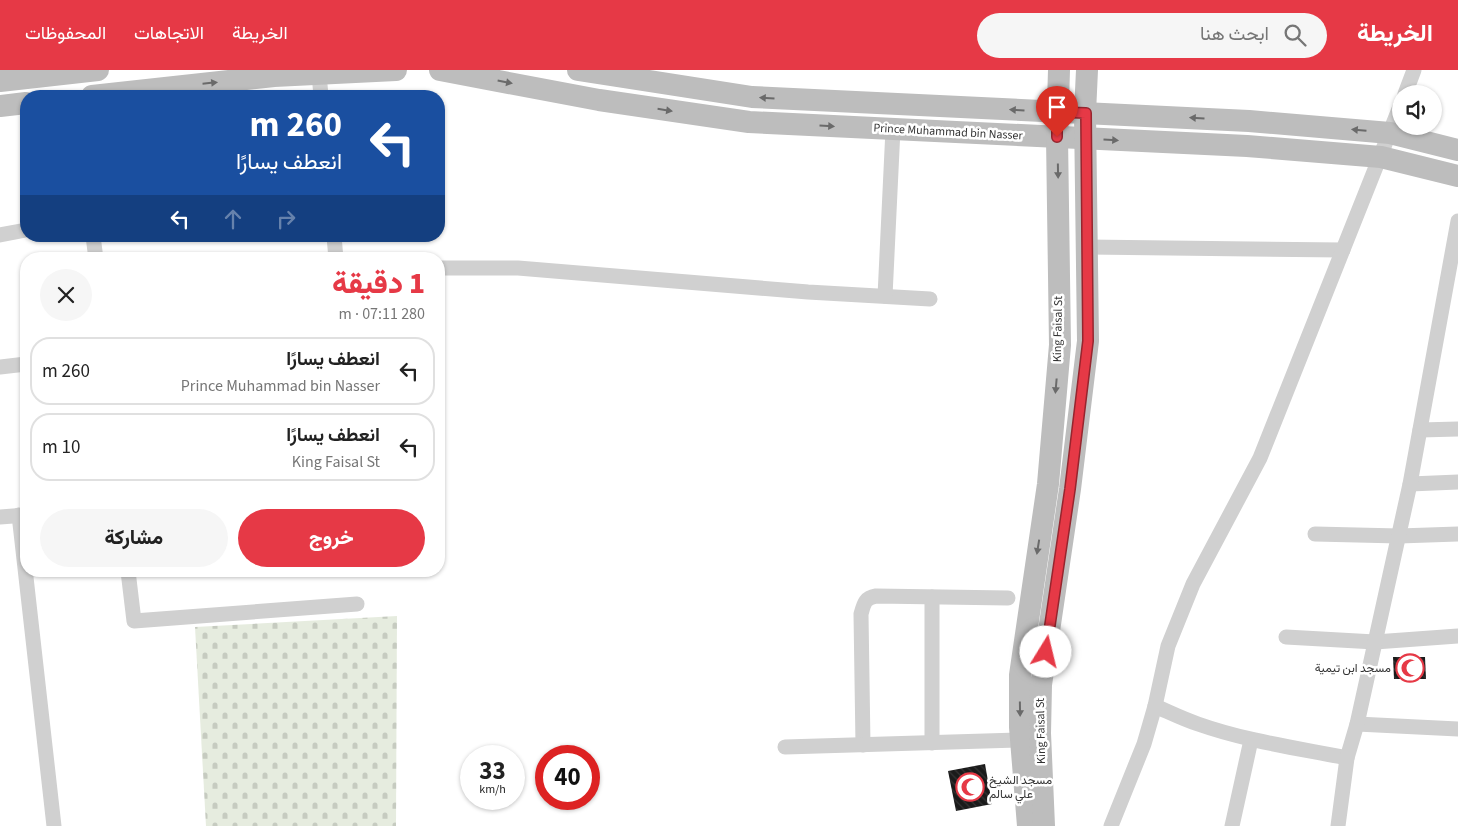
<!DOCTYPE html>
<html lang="ar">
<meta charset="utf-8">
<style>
:root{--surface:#fff;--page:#f6f6f6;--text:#222;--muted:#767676;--line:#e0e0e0;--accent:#e63946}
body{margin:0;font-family:"Source Sans 3",Vazirmatn,sans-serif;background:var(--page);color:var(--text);direction:rtl;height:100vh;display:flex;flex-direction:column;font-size:19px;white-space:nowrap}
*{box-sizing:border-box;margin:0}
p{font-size:16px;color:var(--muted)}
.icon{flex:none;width:28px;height:28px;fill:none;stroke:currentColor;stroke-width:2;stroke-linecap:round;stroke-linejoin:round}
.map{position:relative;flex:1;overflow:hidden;direction:ltr}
.panel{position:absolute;left:20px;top:182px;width:425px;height:325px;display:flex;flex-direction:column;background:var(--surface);border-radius:20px;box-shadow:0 1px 4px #0004;direction:rtl}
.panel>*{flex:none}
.banner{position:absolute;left:20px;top:20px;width:425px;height:152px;border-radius:20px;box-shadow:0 1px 4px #0004;direction:rtl;background:#1a4fa0;color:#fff;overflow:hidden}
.fabs{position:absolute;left:1392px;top:15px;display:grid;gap:10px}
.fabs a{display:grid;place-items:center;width:50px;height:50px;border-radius:50%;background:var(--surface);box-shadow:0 1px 4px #0004;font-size:25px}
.speed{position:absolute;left:460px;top:675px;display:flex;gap:10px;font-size:25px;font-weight:700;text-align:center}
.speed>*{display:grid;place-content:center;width:65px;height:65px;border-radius:50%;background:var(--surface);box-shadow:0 1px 4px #0004;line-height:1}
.speed small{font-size:12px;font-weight:400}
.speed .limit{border:8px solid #d22;background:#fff;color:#111}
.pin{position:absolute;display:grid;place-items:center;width:42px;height:42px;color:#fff;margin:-51px -21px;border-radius:50% 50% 50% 0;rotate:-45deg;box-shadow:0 0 5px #0007}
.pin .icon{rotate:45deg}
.me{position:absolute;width:55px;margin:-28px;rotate:9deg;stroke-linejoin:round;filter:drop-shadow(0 0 4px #0008)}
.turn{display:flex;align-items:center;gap:18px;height:105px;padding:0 20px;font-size:22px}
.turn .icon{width:65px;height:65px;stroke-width:2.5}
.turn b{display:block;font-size:35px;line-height:42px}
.lanes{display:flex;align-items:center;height:48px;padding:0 20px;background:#0003;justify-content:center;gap:25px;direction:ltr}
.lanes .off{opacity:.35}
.round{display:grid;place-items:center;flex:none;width:52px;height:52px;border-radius:26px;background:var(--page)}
.headline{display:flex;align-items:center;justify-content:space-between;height:85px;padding:0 20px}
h1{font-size:30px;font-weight:800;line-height:38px;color:var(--accent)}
.button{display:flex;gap:10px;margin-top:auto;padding:10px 20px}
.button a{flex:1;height:58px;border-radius:30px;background:var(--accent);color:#fff;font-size:20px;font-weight:800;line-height:58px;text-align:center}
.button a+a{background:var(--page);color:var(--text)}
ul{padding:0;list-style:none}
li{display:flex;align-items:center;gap:15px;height:68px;margin:0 10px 8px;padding:0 10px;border:2px solid var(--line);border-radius:20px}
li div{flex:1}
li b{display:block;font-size:19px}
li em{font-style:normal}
header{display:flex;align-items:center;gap:30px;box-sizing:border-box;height:70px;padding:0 25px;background:var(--accent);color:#fff}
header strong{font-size:24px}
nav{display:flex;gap:28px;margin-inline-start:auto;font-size:18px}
.search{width:350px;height:45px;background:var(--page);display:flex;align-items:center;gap:12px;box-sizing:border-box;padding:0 18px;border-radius:28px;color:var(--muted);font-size:19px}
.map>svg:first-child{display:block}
.cemetery{fill:url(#cemetery-stones)}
.building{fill:url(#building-back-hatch)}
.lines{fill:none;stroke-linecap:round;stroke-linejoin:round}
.street{stroke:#d0d0d0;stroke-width:15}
.secondary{stroke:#bdbdbd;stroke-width:22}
.oneway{fill:#6a6a6a}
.route-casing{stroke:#96252e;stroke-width:12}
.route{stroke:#e63946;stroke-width:9}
.labels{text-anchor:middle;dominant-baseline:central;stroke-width:5;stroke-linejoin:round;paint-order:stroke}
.street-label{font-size:12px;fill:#333;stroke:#fff}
.poi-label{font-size:12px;fill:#333;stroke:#fff;text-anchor:end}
</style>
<header>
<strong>الخريطة</strong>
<div class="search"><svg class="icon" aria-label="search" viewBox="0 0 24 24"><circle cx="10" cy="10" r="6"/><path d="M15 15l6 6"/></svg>ابحث هنا</div>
<nav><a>الخريطة</a><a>الاتجاهات</a><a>المحفوظات</a></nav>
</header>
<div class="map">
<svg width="1458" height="756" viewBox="0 0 1458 756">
<defs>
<pattern id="cemetery-stones" width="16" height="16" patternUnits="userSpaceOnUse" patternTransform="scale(1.25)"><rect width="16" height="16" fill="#e6ecdf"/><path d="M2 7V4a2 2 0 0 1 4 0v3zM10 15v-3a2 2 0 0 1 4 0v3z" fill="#c6cbc0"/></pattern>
<pattern id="building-back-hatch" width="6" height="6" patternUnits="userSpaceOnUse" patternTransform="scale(1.25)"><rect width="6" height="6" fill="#1a1a1a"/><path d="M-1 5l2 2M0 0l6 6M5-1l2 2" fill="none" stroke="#333"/></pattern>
</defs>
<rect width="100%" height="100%" fill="#fff"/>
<!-- cemetery -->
<path class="cemetery" d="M 397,546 L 396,756 L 206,756 L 195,557 Z"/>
<!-- building -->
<g class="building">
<path d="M 1393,587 L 1425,587 L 1426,609 L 1394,609 Z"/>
<path d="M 985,694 L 992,734 L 956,741 L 948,701 Z"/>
</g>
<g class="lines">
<!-- street -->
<g class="street">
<path d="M 319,4 L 321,26"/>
<path d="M 1405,24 L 1414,0"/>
<path d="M 0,165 L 26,160"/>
<path d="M 93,166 L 96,189"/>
<path d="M 334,166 L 336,189"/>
<path d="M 1087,177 L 1343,180"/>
<path d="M 439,198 L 518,198 L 808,222 L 930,229"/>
<path d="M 885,226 L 893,59"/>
<path d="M 0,297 L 26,294"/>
<path d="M 1420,360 L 1458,359"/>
<path d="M 1410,414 L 1458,412"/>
<path d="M 19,445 L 54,756"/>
<path d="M 0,447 L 26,445"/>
<path d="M 1315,464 L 1399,466 L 1458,464"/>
<path d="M 128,501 L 134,551 L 357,534"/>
<path d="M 1286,567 L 1375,572 L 1458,566"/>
<path d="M 1155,636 C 1169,642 1183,649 1198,654 C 1246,671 1297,678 1347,688"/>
<path d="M 1357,654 L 1458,659"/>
<path d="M 932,673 L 932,527"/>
<path d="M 863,675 L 861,544 C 864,533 865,528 876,526 L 1008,528"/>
<path d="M 785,677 L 1021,670"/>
<path d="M 1111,756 L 1144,674 L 1155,636 L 1168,576 L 1193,514 L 1260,388 L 1401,34"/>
<path d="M 1232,756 L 1251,670"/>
<path d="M 1338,756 L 1347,688 L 1357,654 L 1410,414 L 1458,151"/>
</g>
<!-- secondary -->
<g class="secondary">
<path d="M 440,0 L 599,30 L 749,52 L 1247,76 L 1381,87 L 1458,106"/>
<path d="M 578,0 L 752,27 L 1249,51 L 1390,63 L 1458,80"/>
<path d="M 0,11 L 98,0"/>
<path d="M 92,26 L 274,6 L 396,0"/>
<path d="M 0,36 L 26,33"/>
<path d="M 1028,756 L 1020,657 L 1020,605 L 1048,414 L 1060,275 L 1057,67 L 1059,0"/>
<path d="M 1044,756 L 1040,663 L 1041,615 L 1070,419 L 1088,271 L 1085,43 L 1087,0"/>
</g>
</g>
<!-- one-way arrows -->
<defs><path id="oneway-solid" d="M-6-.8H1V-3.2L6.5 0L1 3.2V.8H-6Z" transform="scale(1.25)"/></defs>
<g class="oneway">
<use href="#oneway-solid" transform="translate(505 12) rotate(11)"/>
<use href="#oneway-solid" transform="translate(210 13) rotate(-6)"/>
<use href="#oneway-solid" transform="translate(767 28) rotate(-177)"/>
<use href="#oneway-solid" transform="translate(665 40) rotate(9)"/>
<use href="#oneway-solid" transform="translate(1017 40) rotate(-177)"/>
<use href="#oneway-solid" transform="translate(1197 48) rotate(-177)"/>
<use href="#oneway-solid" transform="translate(827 56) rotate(3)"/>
<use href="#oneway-solid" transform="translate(1359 60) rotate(-175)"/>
<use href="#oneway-solid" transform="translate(1111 70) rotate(3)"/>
<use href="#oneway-solid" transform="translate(1058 101) rotate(89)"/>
<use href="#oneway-solid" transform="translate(1056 316) rotate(95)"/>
<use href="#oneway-solid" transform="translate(1038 477) rotate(99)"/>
<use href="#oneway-solid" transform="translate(1020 639) rotate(89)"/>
</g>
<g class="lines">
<!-- route casing -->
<g class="route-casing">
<path id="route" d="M 1046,582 L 1070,419 L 1088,271 L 1086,43 L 1057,42 L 1057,67"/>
</g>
<!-- route -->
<use href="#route" class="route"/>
</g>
<!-- icons -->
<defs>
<g id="mosque-ring" transform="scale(1.4375)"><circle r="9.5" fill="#fff" stroke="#e63946" stroke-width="1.5"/><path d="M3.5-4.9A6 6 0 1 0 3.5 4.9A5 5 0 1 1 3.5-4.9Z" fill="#e63946"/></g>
</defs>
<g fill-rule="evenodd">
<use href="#mosque-ring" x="1410" y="598"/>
<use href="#mosque-ring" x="970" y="717"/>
</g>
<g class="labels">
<!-- street labels -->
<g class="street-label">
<text transform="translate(948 62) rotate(3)">Prince Muhammad bin Nasser</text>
<text transform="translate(1058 259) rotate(-89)">King Faisal St</text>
<text transform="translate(1041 661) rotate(-91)">King Faisal St</text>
</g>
<!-- poi labels -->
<g class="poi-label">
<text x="1391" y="598">مسجد ابن تيمية</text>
<text x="989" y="710" text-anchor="start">مسجد الشيخ<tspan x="989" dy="14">علي سالم</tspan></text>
</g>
</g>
</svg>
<div class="fabs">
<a><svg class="icon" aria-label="sound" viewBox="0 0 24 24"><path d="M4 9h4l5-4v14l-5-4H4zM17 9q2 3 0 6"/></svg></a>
</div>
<div class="speed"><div>33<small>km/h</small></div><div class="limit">40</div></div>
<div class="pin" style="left:1057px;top:67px;background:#d93025"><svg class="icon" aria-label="arrive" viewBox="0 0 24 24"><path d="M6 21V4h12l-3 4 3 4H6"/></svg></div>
<svg class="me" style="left:1046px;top:582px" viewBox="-20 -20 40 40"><circle r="19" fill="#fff"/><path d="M0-13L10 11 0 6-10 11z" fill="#e63946"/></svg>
<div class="banner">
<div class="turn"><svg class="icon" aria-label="left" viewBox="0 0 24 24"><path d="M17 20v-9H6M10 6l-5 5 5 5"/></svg><div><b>260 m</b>انعطف يسارًا</div></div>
<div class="lanes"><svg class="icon" aria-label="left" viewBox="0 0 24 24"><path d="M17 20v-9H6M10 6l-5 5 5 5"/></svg><svg class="icon off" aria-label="ahead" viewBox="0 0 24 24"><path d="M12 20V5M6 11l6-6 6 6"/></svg><svg class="icon off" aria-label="right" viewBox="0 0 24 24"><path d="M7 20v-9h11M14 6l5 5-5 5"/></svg></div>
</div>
<section class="panel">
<div class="headline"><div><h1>1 دقيقة</h1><p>280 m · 07:11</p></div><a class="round"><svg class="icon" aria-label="close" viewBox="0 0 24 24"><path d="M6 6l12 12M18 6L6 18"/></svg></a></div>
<ul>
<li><svg class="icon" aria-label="left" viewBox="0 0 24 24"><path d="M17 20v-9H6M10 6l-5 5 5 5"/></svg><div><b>انعطف يسارًا</b><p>Prince Muhammad bin Nasser</p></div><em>260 m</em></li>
<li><svg class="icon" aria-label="left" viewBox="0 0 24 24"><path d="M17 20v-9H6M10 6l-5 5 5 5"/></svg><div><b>انعطف يسارًا</b><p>King Faisal St</p></div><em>10 m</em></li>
</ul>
<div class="button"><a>خروج</a><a>مشاركة</a></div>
</section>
</div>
